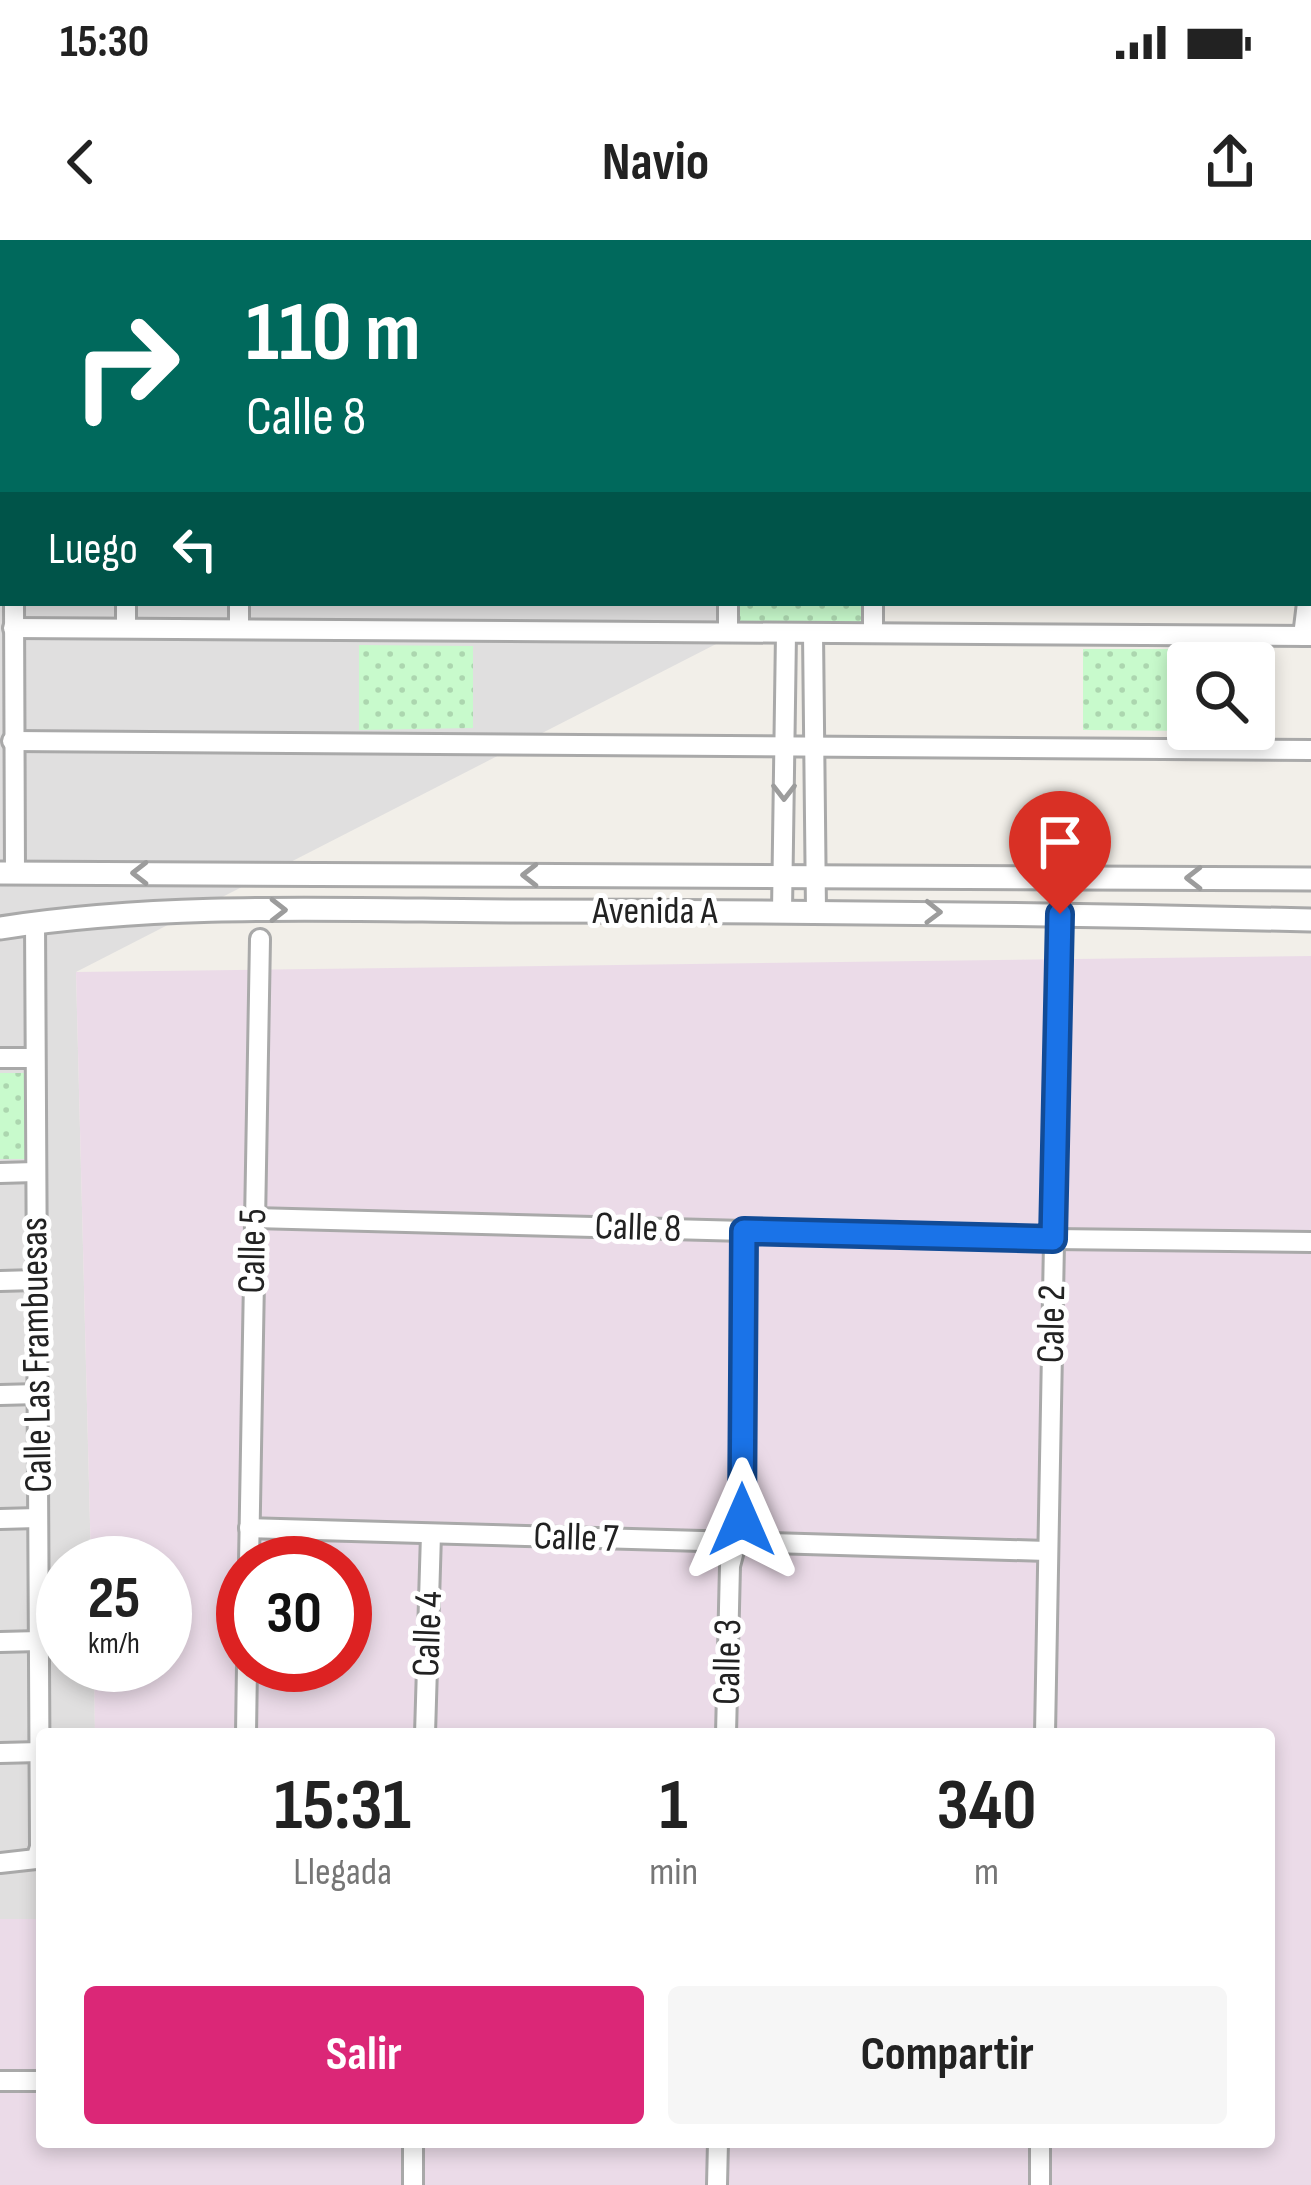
<!DOCTYPE html>
<html lang="es">
<style>
:root{--surface:#fff;--page:#f6f6f6;--text:#222;--muted:#767676;--accent:#db2777}
body{margin:0;font-family:"Sofia Sans Condensed",sans-serif;background:var(--page);color:var(--text);height:100vh;display:flex;flex-direction:column;font-size:45px;white-space:nowrap}
*{box-sizing:border-box;margin:0}
p{font-size:39px;color:var(--muted)}
.icon{flex:none;width:66px;height:66px;fill:none;stroke:currentColor;stroke-width:2;stroke-linecap:round;stroke-linejoin:round}
.map{position:relative;flex:1;overflow:hidden}
.details{position:absolute;left:36px;top:1488px;width:1239px;height:420px;display:flex;flex-direction:column;background:var(--surface);border-radius:12px;box-shadow:0 6px 18px #0003}
.details>*{flex:none}
.guide{position:absolute;left:0px;top:0px;width:1311px;height:366px;box-shadow:0 6px 18px #0003;background:#00695c;color:#fff;overflow:hidden}
.controls{position:absolute;left:1167px;top:402px;display:grid;gap:24px}
.controls a{display:grid;place-items:center;width:108px;height:108px;border-radius:12px;background:var(--surface);box-shadow:0 6px 18px #0003;font-size:60px}
.speed{position:absolute;left:36px;top:1296px;display:flex;gap:24px;font-size:60px;font-weight:700;text-align:center}
.speed>*{display:grid;place-content:center;width:156px;height:156px;border-radius:50%;background:var(--surface);box-shadow:0 6px 18px #0003;line-height:1}
.speed small{font-size:30px;font-weight:400}
.speed .limit{border:18px solid #d22;background:#fff;color:#111}
.pin{position:absolute;display:grid;place-items:center;width:102px;height:102px;color:#fff;margin:-123px -51px;border-radius:50% 50% 50% 0;rotate:-45deg;box-shadow:0 0 12px #0007}
.pin .icon{rotate:45deg}
.me{position:absolute;width:132px;margin:-66px;rotate:0deg;stroke-linejoin:round;filter:drop-shadow(0 0 9px #0008)}
.turn{display:flex;align-items:center;gap:42px;height:252px;padding:0 48px;font-size:54px}
.turn .icon{width:156px;height:156px;stroke-width:2.5}
.turn b{display:block;font-size:84px;line-height:102px}
.then{display:flex;align-items:center;height:114px;padding:0 48px;background:#0003;gap:24px;font-size:45px}
.eta{display:flex;justify-content:space-evenly;align-items:center;height:204px;text-align:center}
.eta b{font-size:72px;font-weight:700;line-height:84px}
.primary-button{display:flex;gap:24px;margin-top:auto;padding:24px 48px}
.primary-button a{flex:1;height:138px;border-radius:12px;background:var(--accent);color:#fff;font-size:48px;font-weight:700;line-height:138px;text-align:center}
.primary-button a+a{background:var(--page);color:var(--text)}
.status{display:flex;justify-content:space-between;align-items:center;height:84px;padding:0 60px;background:var(--surface);direction:ltr}
.status svg{height:33px;fill:currentColor}
header{display:flex;justify-content:space-between;align-items:center;height:156px;padding:0 48px;background:var(--surface);font-size:54px;font-weight:700}
.map>svg:first-child{display:block}
.residential{fill:#e0dfdf}
.industrial{fill:#ebdbe8;fill-rule:evenodd}
.park{fill:url(#park-dots)}
.lines{fill:none;stroke-linecap:round;stroke-linejoin:round}
.minor-casing{stroke:#a9a9a9;stroke-width:24}
.tertiary-casing{stroke:#a9a9a9;stroke-width:27}
.minor{stroke:#fff;stroke-width:18}
.tertiary{stroke:#fff;stroke-width:21}
.oneway{stroke:#9c9c9c}
.route-casing{stroke:#114b97;stroke-width:30}
.route{stroke:#1a73e8;stroke-width:21}
.labels{text-anchor:middle;dominant-baseline:central;stroke-width:10;stroke-linejoin:round;paint-order:stroke}
.street-label{font-size:39px;fill:#222;stroke:#fff}
</style>
<div class="status"><b>15:30</b><svg viewBox="0 0 49 12"><path d="M0 12V9h3v3zM5 12V6h3v6zM10 12V3h3v9zM15 12V0h3v12zM26 1h20v11H26zM47 4h2v5h-2z"/></svg></div>
<header><svg class="icon" aria-label="back" viewBox="0 0 24 24"><path d="M15 5l-7 7 7 7"/></svg>Navio<svg class="icon" aria-label="share" viewBox="0 0 24 24"><path d="M12 15V3M7 8l5-5 5 5M5 13v7h14v-7"/></svg></header>
<div class="map">
<svg width="1311" height="1945" viewBox="0 0 1311 1945">
<defs>
<pattern id="park-dots" width="8" height="8" patternUnits="userSpaceOnUse" patternTransform="scale(3)"><rect width="8" height="8" fill="#c8facc"/><path d="M2 2h.1M6 6h.1" fill="none" stroke="#acd6af" stroke-width="1.8" stroke-linecap="round"/></pattern>
</defs>
<rect width="100%" height="100%" fill="#f2efe9"/>
<!-- residential -->
<path class="residential" d="M 0,0 L 1311,0 L 1308,101 L 1308,3 L 3,3 L 3,363 L 796,363 L 76,732 L 91,1323 L 63,1323 L 63,1425 L 94,1425 L 95,1494 L 42,1494 L 42,1679 L 0,1679 Z"/>
<!-- industrial -->
<path class="industrial" d="M 1311,716 L 1311,1945 L 0,1945 L 0,1679 L 42,1679 L 42,1902 L 1269,1902 L 1269,1494 L 95,1494 L 94,1425 L 165,1425 L 165,1323 L 91,1323 L 76,732 ZM 243,1323 L 345,1323 L 345,1425 L 243,1425 Z"/>
<!-- park -->
<g class="park">
<path d="M 739,363 L 862,363 L 862,382 L 739,381 Z"/>
<path d="M 359,405 L 473,406 L 473,488 L 359,490 Z"/>
<path d="M 1083,409 L 1197,409 L 1197,423 L 1188,423 L 1188,489 L 1197,491 L 1083,490 Z"/>
<path d="M 0,833 L 24,833 L 26,919 L 0,919 Z"/>
</g>
<g class="lines">
<!-- minor casing -->
<g class="minor-casing">
<g id="minor">
<path d="M 17,3 L 17,0"/>
<path d="M 801,3 L 801,0"/>
<path d="M 1308,91 L 1311,92"/>
<path d="M 1308,174 L 1311,174"/>
<path d="M 1308,288 L 1311,288"/>
<path d="M 1308,357 L 1311,335"/>
<path d="M 14,363 L 15,633"/>
<path d="M 126,363 L 126,388"/>
<path d="M 239,363 L 239,389"/>
<path d="M 13,388 L 1311,396"/>
<path d="M 728,392 L 728,363"/>
<path d="M 813,393 L 816,670"/>
<path d="M 873,393 L 873,363"/>
<path d="M 1303,396 L 1307,363"/>
<path d="M 12,501 L 1311,510"/>
<path d="M 782,671 L 786,393"/>
<path d="M 0,818 L 34,818"/>
<path d="M 0,933 L 35,932"/>
<path d="M 254,978 L 1053,999 L 1311,1002"/>
<path d="M 0,1041 L 36,1040"/>
<path d="M 0,1155 L 38,1154"/>
<path d="M 0,1279 L 38,1278"/>
<path d="M 249,1288 L 1047,1311"/>
<path d="M 249,1323 L 260,699"/>
<path d="M 0,1402 L 39,1401"/>
<path d="M 246,1494 L 247,1425"/>
<path d="M 425,1494 L 431,1294"/>
<path d="M 726,1494 L 730,1326 L 742,1280 L 744,991"/>
<path d="M 1045,1494 L 1060,674"/>
<path d="M 0,1513 L 40,1512"/>
<path d="M 0,1623 L 36,1619 L 40,1607 L 35,682"/>
<path d="M 0,1841 L 42,1841"/>
<path d="M 413,1945 L 413,1902"/>
<path d="M 717,1945 L 718,1902"/>
<path d="M 1040,1945 L 1040,1902"/>
</g>
</g>
<!-- tertiary casing -->
<g class="tertiary-casing">
<g id="tertiary">
<path d="M 0,633 L 1311,639"/>
<path d="M 0,688 C 168,662 340,670 509,671 C 777,671 1044,674 1311,680"/>
</g>
</g>
<!-- minor -->
<use href="#minor" class="minor"/>
<!-- tertiary -->
<use href="#tertiary" class="tertiary"/>
</g>
<!-- one-way arrows -->
<defs><path id="oneway-chevron" d="M-2-3.5L2.5 0L-2 3.5" fill="none" stroke-width="1.6" stroke-linecap="round" stroke-linejoin="round" transform="scale(3)"/></defs>
<g class="oneway">
<use href="#oneway-chevron" transform="translate(784 552) rotate(90)"/>
<use href="#oneway-chevron" transform="translate(140 633) rotate(-180)"/>
<use href="#oneway-chevron" transform="translate(530 635) rotate(-180)"/>
<use href="#oneway-chevron" transform="translate(1194 638) rotate(-180)"/>
<use href="#oneway-chevron" transform="translate(278 670)"/>
<use href="#oneway-chevron" transform="translate(933 672) rotate(1)"/>
</g>
<g class="lines">
<!-- route casing -->
<g class="route-casing">
<path id="route" d="M 742,1280 L 744,991 L 1053,999 L 1060,674"/>
</g>
<!-- route -->
<use href="#route" class="route"/>
</g>
<g class="labels">
<!-- street labels -->
<g class="street-label">
<text x="655" y="671">Avenida A</text>
<text transform="translate(638 988) rotate(2)">Calle 8</text>
<text transform="translate(253 1011) rotate(-89)">Calle 5</text>
<text transform="translate(1052 1084) rotate(-89)">Cale 2</text>
<text transform="translate(37 1115) rotate(-91)">Calle Las Frambuesas</text>
<text transform="translate(576 1298) rotate(2)">Calle 7</text>
<text transform="translate(428 1394) rotate(-88)">Calle 4</text>
<text transform="translate(728 1422) rotate(-89)">Calle 3</text>
</g>
</g>
</svg>
<div class="controls">
<a><svg class="icon" aria-label="search" viewBox="0 0 24 24"><circle cx="10" cy="10" r="6"/><path d="M15 15l6 6"/></svg></a>
</div>
<div class="speed"><div>25<small>km/h</small></div><div class="limit">30</div></div>
<div class="pin" style="left:1060px;top:674px;background:#d93025"><svg class="icon" aria-label="arrive" viewBox="0 0 24 24"><path d="M6 21V4h12l-3 4 3 4H6"/></svg></div>
<svg class="me" style="left:742px;top:1280px" viewBox="-20 -20 40 40"><path d="M0-17L14 15 0 8-14 15z" fill="#1a73e8" stroke="#fff" stroke-width="4"/></svg>
<div class="guide">
<div class="turn"><svg class="icon" aria-label="right" viewBox="0 0 24 24"><path d="M7 20v-9h11M14 6l5 5-5 5"/></svg><div><b>110 m</b>Calle 8</div></div>
<div class="then">Luego<svg class="icon" aria-label="left" viewBox="0 0 24 24"><path d="M17 20v-9H6M10 6l-5 5 5 5"/></svg></div>
</div>
<section class="details">
<div class="eta">
<div><b>15:31</b><p>Llegada</p></div>
<div><b>1</b><p>min</p></div>
<div><b>340</b><p>m</p></div>
</div>
<div class="primary-button"><a>Salir</a><a>Compartir</a></div>
</section>
</div>
